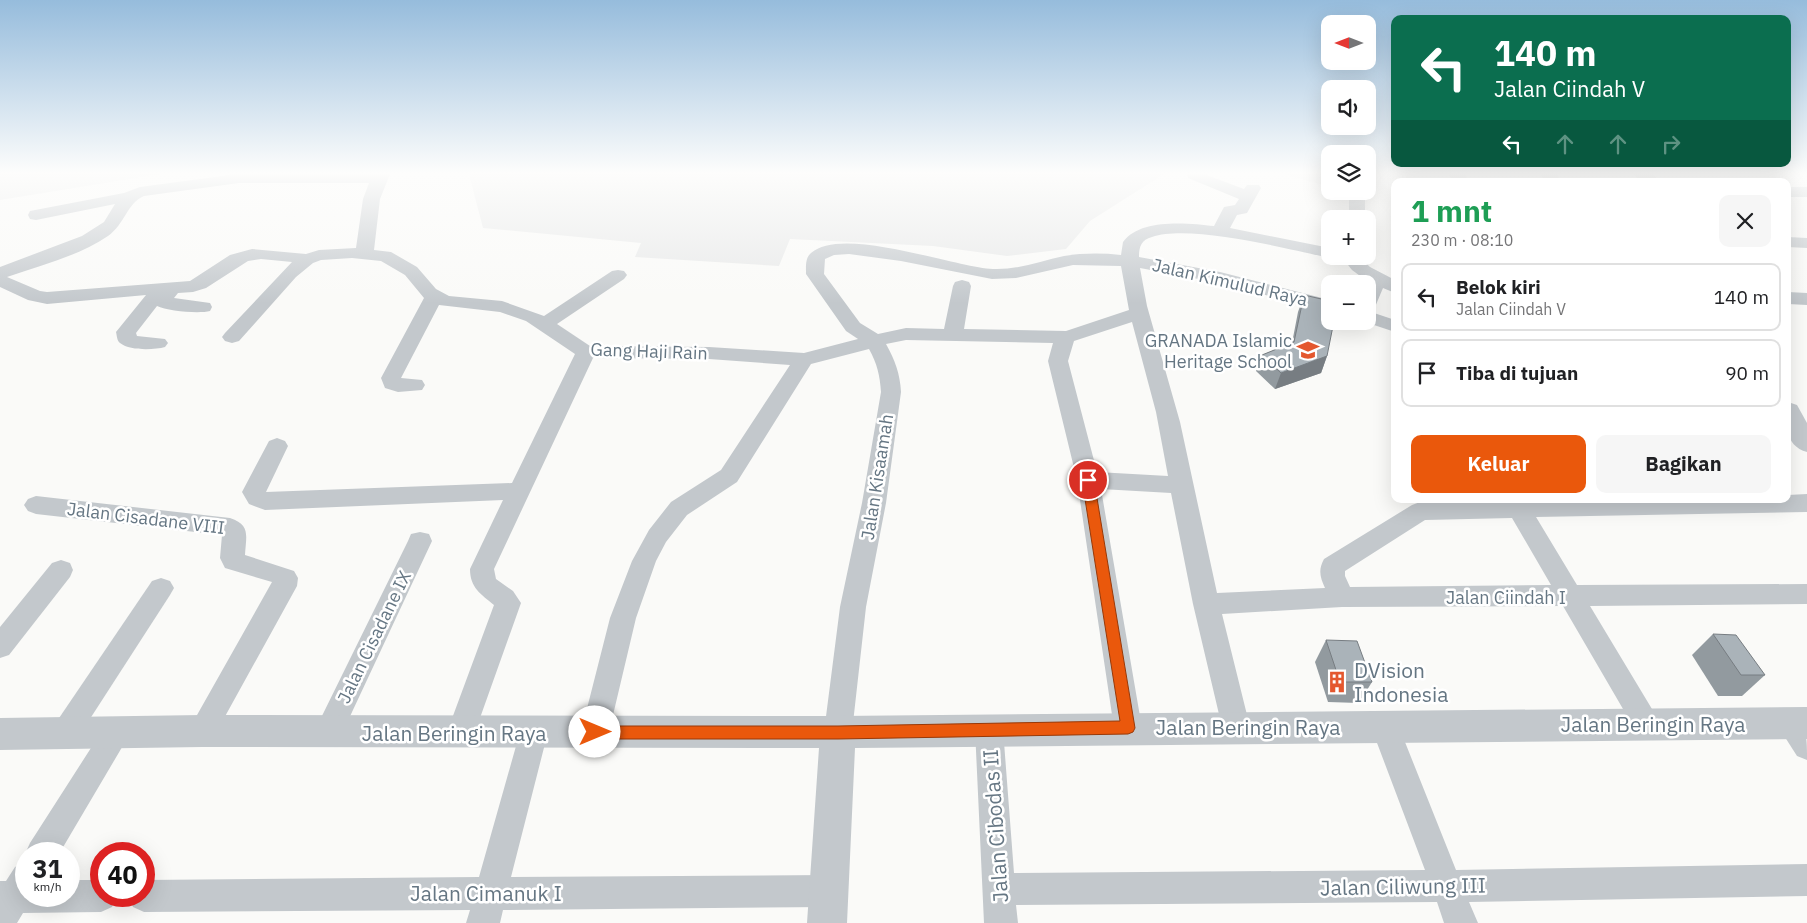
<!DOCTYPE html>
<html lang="id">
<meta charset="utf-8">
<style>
:root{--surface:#fff;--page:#f6f6f6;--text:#202124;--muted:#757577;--line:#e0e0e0;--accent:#ea580c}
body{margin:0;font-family:"IBM Plex Sans",sans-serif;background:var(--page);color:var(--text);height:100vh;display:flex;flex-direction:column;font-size:19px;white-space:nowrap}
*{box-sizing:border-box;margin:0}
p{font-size:16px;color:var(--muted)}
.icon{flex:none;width:28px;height:28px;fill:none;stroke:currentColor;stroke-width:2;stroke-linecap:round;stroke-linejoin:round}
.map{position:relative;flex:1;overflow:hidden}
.details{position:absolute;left:1391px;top:178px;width:400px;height:325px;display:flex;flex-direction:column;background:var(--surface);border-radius:10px;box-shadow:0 5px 20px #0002}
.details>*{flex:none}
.top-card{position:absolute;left:1391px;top:15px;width:400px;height:152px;border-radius:10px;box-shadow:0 5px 20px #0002;background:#0b6e4f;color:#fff;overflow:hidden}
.needle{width:32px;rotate:270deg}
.controls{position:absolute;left:1321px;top:15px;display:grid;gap:10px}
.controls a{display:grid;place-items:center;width:55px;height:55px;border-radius:10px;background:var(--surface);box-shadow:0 5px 20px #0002;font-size:25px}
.speed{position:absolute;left:15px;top:842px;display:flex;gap:10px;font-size:25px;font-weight:700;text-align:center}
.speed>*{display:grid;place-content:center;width:65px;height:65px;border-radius:50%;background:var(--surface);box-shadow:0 5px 20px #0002;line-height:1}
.speed small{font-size:12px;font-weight:400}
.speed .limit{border:8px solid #d22;background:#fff;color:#111}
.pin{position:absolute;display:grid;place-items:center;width:42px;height:42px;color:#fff;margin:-21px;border:2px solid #fff;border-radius:50%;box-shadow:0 1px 5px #0007}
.me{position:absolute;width:55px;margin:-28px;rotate:90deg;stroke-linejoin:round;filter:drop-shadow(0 0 4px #0008)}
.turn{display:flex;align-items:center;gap:18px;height:105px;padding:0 20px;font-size:22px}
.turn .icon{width:65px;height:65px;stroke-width:2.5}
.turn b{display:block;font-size:35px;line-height:42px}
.lanes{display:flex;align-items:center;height:48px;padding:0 20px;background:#0003;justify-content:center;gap:25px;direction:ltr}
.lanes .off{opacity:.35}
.round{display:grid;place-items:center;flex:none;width:52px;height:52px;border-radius:10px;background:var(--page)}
.headline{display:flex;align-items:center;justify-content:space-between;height:85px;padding:0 20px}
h1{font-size:30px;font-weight:700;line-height:38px;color:#1e9e55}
.action{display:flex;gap:10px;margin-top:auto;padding:10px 20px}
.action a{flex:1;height:58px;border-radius:10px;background:var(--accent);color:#fff;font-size:20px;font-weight:700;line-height:58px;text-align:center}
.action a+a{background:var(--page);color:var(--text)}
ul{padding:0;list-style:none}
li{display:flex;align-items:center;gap:15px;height:68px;margin:0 10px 8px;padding:0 10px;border:2px solid var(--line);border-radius:10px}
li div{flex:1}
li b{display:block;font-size:19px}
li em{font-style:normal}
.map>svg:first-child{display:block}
.built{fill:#e8e9e9}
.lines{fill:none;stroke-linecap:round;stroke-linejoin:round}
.minor{fill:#c3c8cc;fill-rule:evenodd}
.tertiary{fill:#c3c8cc;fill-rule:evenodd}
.wall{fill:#929a9f}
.shaded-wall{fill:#777d82}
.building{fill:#aab3b9;stroke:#777d82}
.route{fill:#ea580c;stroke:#983908}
.labels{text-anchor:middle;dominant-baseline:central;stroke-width:5;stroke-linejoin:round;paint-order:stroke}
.street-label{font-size:18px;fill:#657683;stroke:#fff}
.poi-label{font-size:18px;fill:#657683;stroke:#fff;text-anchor:end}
.near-poi-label{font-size:21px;fill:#657683;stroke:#fff;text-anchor:start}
.near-street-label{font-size:21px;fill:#657683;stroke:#fff}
</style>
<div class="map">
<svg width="1807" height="923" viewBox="0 0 1807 923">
<rect width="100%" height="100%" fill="#fafaf8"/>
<!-- built -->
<g class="built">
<path d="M 0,174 L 160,174 L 0,200 Z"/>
<path d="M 469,174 L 1164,174 L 1090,221 L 1066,249 L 1007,256 L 933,246 L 790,239 L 779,266 L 635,257 L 641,243 L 483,228 Z"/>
<path d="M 1285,174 L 1330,174 L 1330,187 L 1294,177 Z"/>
</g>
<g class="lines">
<!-- minor -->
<g class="minor">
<path d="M 237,174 L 390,174 L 380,199 L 374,250 L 391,252 L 417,267 L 436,289 L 449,296 L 502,301 L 544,316 L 612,271 L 618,270 L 624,271 L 627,275 L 624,279 L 557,324 L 590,346 L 709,347 L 804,353 L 858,339 L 846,331 L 806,274 C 806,267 805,258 811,253 C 842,225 953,267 993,269 C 1018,270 1041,261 1064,256 C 1083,253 1102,253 1121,255 L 1123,242 C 1140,218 1188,223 1214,226 L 1224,207 L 1235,205 L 1239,199 L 1188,178 L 1187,174 L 1204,174 L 1244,189 L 1247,185 L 1259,185 L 1261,188 L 1247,213 L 1237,215 L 1230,228 L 1330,248 L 1330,256 L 1336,257 L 1330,258 C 1288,249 1191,224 1152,237 C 1141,240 1139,247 1139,257 L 1220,272 L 1330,300 L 1330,312 L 1220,283 L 1140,268 L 1147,306 L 1180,422 L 1217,593 L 1325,588 C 1320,577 1318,570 1324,559 L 1412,505 L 1420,502 L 1591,499 L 1788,499 L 1788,495 L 1807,494 L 1807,512 L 1536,517 L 1577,585 L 1807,584 L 1807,604 L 1590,606 L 1661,724 L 1657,733 L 1647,737 L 1637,733 L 1563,606 L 1342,607 L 1222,614 L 1250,727 L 1246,736 L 1236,740 L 1226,736 L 1222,727 L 1193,604 L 1171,493 L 1101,489 L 1142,728 L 1138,737 L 1128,741 L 1118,737 L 1114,728 L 1077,480 L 1048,361 L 1053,343 L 906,340 L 886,344 C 895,360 900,374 901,392 L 886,503 L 866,607 L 852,732 L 848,741 L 838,745 L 828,741 L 824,732 L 840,607 L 862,503 L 881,392 C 880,376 877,363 869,349 L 811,364 L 737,482 L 687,515 L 666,542 L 656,561 L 636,618 L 609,732 L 605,741 L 595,745 L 585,741 L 581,732 L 610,618 L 632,561 L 649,530 L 671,502 L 721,470 L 790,365 L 709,359 L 593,358 L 494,569 L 496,579 L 513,591 L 521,603 L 475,732 L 471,741 L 461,745 L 451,741 L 447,732 L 494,605 C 481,594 470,588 470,569 L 503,500 L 265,510 L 249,504 L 242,492 L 269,441 L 277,438 L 285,441 L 288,446 L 266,492 L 512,483 L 575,354 L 526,321 L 500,312 L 439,305 L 401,378 L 422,380 L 425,385 L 422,390 L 398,392 L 385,388 L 381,378 L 424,298 L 405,275 L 381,261 L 352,258 L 321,260 L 313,263 L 296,277 L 239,341 L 232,343 L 225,341 L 222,337 L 225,333 L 292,262 L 261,259 L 248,261 L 206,288 L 193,292 L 178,293 L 174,298 L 210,303 L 212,307 L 210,311 C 199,314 167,311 157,306 L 136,333 L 137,336 L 165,339 L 168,343 L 165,347 C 154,350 130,351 120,343 C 117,341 117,336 116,332 L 146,295 L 47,304 L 28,300 L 0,287 L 0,267 L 82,236 L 104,222 L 115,204 L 36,220 L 30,219 L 28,215 L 30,211 L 124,193 L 140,187 ZM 239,183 L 369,183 L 363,199 L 356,248 L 319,250 L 306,254 L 252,249 L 230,255 L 190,281 L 47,292 L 40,291 L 7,277 C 41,265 79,256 108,236 C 125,224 127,203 144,196 ZM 849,254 L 901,261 L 992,279 L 1016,278 L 1073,265 L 1121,266 L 1129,310 L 1066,331 L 964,329 L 971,286 L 969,282 L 962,280 L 955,282 L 953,286 L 944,329 L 906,328 L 878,334 L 860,323 L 824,274 L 825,259 L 834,255 ZM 1132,322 L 1156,412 L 1168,476 L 1097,472 L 1068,361 L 1074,341 ZM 1512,518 L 1551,585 L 1350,587 L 1345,576 L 1345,571 L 1425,520 Z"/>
<path d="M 1449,174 L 1465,174 L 1468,181 L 1452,181 Z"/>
<path d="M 1541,174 L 1557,174 L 1560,181 L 1544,181 Z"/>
<rect x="1788" y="187" width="19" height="10"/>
<rect x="1349" y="191" width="16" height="28"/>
<path d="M 1788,237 L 1807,238 L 1807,248 L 1788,247 Z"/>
<path d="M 1341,256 L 1359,256 L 1370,267 L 1395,280 L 1395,293 L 1383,288 L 1375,307 L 1368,309 L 1367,281 L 1352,270 Z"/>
<path d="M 1788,292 L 1807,293 L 1807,305 L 1788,304 Z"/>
<path d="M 1368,311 L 1395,320 L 1395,332 L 1362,321 L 1368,321 Z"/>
<path d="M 36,496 L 230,518 C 251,525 246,536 245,555 L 294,571 L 298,578 L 297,586 L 212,740 L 202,744 L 192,740 L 188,731 L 272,582 L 225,568 L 220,558 L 222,535 L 36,514 L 28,511 L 24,505 L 28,499 Z"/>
<path d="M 420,532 L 429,534 L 432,541 L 338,742 L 328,746 L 318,742 L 314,733 L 318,724 L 408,541 L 411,534 Z"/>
<path d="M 61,560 L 70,563 L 73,570 L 70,577 L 9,655 L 0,658 L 0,627 L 52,563 Z"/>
<path d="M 161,578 L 170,581 L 174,588 L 170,595 L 75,742 L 65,746 L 55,742 L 51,733 L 55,724 L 152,581 Z"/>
<path d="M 1790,710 C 1807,719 1807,739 1807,760 L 1797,756 L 1776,723 L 1780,714 Z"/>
<path d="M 1385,714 L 1395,718 L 1399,727 L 1456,870 L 1807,864 L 1807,896 L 1469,902 L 1478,923 L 1444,923 L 1437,902 L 1016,905 L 1018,923 L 984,923 L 975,729 L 979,720 L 989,716 L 999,720 L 1003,729 L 1014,873 L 1425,870 L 1371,727 L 1375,718 Z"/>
<path d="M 117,719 L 127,723 L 131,732 L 59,854 L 26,854 L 26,856 L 25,854 L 30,843 L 107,723 Z"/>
<path d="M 534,719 L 544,723 L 548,732 L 511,877 L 829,875 L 840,880 L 845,891 L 840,902 L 829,907 L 503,910 L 500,923 L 466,923 L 470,910 L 144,912 L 133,907 L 128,896 L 144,896 L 144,880 L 479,877 L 520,732 L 524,723 Z"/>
<path d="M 26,862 L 26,896 L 69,896 L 69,880 L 101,880 L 101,896 L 117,896 L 112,907 L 101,912 L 23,913 L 17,923 L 0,923 L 0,881 L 6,881 L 15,867 Z"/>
</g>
<!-- tertiary -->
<g class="tertiary">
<path d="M 1634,174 L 1653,174 L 1659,181 L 1639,181 Z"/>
<path d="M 1788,402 L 1797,405 L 1807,423 L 1807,452 C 1784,446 1785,422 1788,402 Z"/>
<path d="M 1807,707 L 1807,739 L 855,748 L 847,923 L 807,923 L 819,748 L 202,747 L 0,750 L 0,718 L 202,715 L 838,716 Z"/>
</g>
</g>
<!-- wall -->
<g class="wall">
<path d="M 1304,295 L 1327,356 L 1321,373 L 1275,389 L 1256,371 L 1262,355 L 1292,343 L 1298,312 Z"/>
<path d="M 1713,634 L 1765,675 L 1742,696 L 1718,696 L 1692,655 Z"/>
<path d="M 1326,640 L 1372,682 L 1359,703 L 1328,702 L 1315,662 Z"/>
</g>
<!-- shaded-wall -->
<path class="shaded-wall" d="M 1327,356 L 1321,373 L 1275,389 L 1281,373 Z"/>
<!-- building -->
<g class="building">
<path d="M 1304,295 L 1330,301 L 1330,321 L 1334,321 L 1327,356 L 1281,373 L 1262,355 L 1294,342 Z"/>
<path d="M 1713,634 L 1736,635 L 1765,675 L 1741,675 Z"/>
<path d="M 1326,640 L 1357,641 L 1372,682 L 1340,682 Z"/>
</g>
<!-- sky -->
<linearGradient id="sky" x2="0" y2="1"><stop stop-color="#96bcdc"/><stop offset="0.57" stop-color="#fdfdfc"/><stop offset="1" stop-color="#fdfdfc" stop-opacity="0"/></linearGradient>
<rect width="1807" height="303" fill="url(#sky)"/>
<!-- route -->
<path class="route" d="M 1088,476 L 1094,480 L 1135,728 L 1133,732 L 1128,734 L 838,739 L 595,739 L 590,737 L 588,732 L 590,728 L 595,726 L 838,726 L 1120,721 L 1082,480 Z"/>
<!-- icons -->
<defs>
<g id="school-bare" transform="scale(1.725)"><path d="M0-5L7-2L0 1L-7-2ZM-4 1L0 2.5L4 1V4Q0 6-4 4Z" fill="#e4572e" stroke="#fff" stroke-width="2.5" paint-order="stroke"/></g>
<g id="building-bare" transform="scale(1.725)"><path d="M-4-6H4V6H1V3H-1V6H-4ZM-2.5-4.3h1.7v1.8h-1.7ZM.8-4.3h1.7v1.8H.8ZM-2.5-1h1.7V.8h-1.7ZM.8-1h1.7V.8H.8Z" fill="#e4572e" stroke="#fff" stroke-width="2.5" paint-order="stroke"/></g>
</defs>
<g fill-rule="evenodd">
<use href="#school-bare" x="1308" y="350"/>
<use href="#building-bare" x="1337" y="682"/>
</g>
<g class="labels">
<!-- street labels -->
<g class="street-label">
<text transform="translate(1230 282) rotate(13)">Jalan Kimulud Raya</text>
<text transform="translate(649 351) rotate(2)">Gang Haji Rain</text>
<text transform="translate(877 477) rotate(-81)">Jalan Kisaamah</text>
<text transform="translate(146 518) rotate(7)">Jalan Cisadane VIII</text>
<text x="1506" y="597">Jalan Ciindah I</text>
<text transform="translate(374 637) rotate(-64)">Jalan Cisadane IX</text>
</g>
<!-- poi labels -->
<g class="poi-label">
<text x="1292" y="340">GRANADA Islamic<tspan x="1292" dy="21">Heritage School</tspan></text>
</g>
<!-- near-poi labels -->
<g class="near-poi-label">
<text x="1354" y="670">DVision<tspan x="1354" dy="24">Indonesia</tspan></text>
</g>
<!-- near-street labels -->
<g class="near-street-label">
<text x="1653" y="724">Jalan Beringin Raya</text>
<text x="1248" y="727">Jalan Beringin Raya</text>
<text x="454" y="733">Jalan Beringin Raya</text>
<text transform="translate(995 826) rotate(-94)">Jalan Cibodas II</text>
<text transform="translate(1403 886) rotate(-1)">Jalan Ciliwung III</text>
<text x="486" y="893">Jalan Cimanuk I</text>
</g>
</g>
</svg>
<div class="controls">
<a><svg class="needle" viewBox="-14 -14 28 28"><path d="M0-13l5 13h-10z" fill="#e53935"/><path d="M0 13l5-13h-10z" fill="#757577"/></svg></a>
<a><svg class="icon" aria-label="sound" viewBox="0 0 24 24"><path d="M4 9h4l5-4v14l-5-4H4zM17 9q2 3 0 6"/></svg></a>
<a><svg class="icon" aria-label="layers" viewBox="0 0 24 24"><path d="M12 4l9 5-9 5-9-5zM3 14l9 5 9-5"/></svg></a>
<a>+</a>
<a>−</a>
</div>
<div class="speed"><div>31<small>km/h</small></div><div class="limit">40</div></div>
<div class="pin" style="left:1088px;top:480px;background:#d93025"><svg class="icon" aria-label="arrive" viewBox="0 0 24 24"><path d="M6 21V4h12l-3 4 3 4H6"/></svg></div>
<svg class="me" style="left:595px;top:732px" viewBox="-20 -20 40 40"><circle r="19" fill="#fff"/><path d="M0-13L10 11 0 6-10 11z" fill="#ea580c"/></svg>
<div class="top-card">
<div class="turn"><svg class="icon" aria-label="left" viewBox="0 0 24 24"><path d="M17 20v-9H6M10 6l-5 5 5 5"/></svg><div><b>140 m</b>Jalan Ciindah V</div></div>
<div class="lanes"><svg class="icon" aria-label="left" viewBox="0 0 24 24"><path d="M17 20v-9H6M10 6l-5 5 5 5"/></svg><svg class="icon off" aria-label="ahead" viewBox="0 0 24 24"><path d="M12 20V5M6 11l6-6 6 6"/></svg><svg class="icon off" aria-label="ahead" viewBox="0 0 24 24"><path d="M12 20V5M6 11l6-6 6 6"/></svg><svg class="icon off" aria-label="right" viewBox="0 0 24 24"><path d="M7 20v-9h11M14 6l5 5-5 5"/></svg></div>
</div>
<section class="details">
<div class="headline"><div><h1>1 mnt</h1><p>230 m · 08:10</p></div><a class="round"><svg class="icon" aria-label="close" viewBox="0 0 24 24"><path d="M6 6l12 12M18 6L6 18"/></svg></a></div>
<ul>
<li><svg class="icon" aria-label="left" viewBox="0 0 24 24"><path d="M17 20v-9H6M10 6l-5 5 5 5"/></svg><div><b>Belok kiri</b><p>Jalan Ciindah V</p></div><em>140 m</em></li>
<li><svg class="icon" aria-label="arrive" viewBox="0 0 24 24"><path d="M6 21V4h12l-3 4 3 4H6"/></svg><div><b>Tiba di tujuan</b></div><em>90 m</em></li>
</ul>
<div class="action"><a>Keluar</a><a>Bagikan</a></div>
</section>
</div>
